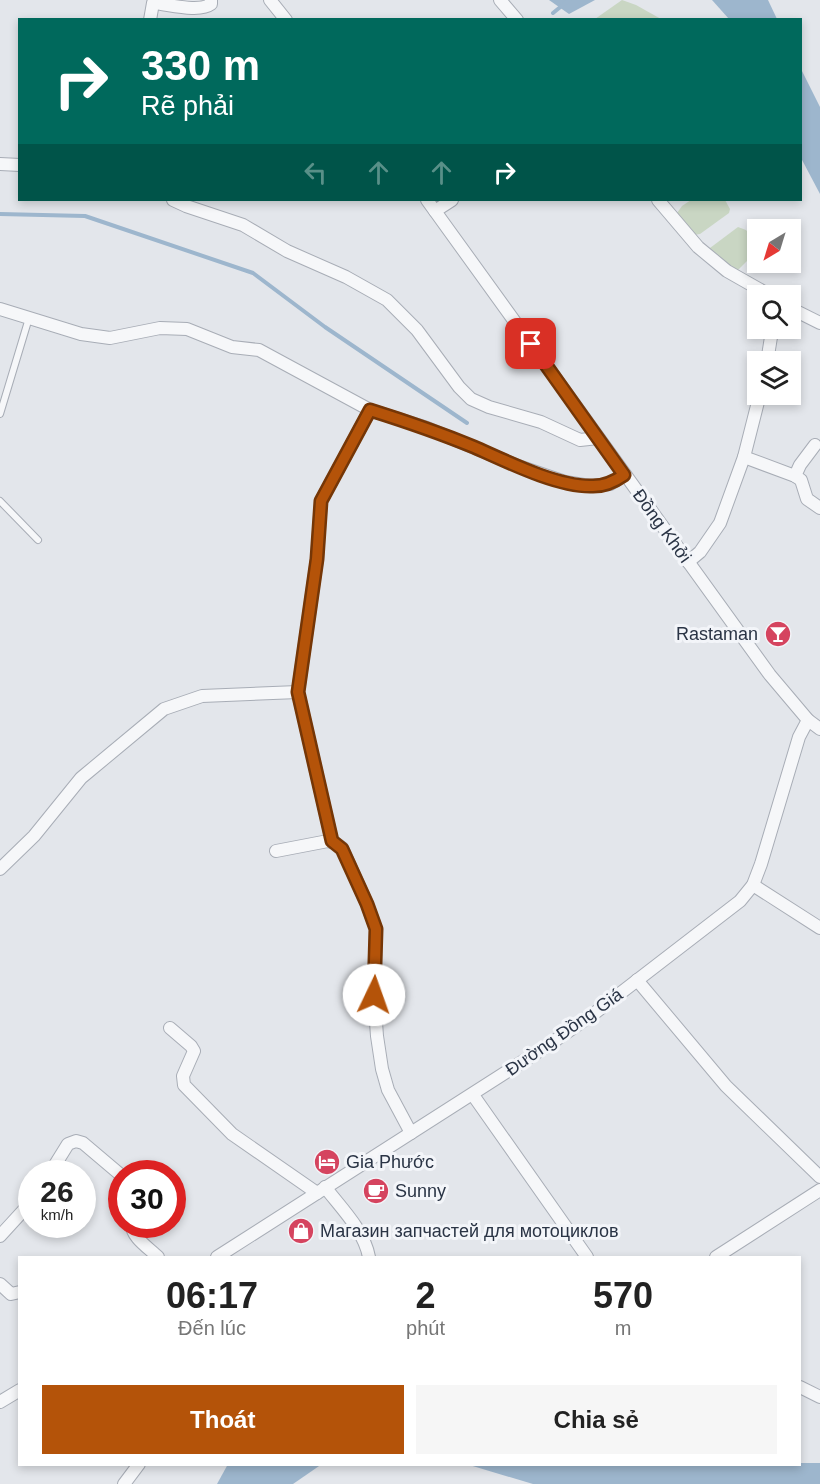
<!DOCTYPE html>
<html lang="vi">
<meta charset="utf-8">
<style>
:root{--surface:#fff;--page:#f6f6f6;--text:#222;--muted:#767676;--accent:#b45309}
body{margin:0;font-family:Helvetica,sans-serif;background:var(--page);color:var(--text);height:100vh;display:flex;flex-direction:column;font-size:22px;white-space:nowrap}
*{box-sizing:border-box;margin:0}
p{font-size:20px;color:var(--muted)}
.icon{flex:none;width:33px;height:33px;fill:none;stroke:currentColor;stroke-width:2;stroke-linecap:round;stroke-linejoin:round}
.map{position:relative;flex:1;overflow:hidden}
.sheet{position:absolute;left:18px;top:1256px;width:783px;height:210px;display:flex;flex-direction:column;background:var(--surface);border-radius:0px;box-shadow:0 3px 9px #0003}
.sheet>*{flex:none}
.hud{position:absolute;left:18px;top:18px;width:784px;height:183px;border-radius:0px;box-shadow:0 3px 9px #0003;background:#00695c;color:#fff;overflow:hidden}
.needle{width:39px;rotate:218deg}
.buttons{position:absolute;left:747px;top:219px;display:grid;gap:12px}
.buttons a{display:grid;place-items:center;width:54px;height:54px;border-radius:0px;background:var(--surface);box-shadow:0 3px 9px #0003;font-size:30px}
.speed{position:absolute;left:18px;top:1160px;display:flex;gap:12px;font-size:30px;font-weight:700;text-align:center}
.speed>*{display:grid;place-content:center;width:78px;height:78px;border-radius:50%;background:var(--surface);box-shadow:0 3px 9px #0003;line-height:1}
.speed small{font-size:15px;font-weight:400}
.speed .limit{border:9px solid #d22;background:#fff;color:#111}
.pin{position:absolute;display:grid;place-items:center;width:51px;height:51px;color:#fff;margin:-26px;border-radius:12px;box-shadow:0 3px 9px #0006}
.me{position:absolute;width:66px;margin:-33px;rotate:3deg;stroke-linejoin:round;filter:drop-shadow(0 0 4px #0008)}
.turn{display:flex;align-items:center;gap:21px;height:126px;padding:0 24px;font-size:27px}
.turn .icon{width:78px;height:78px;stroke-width:2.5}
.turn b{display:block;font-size:42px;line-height:51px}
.lanes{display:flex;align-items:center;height:57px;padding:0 24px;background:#0003;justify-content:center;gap:30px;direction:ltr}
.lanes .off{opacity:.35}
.eta{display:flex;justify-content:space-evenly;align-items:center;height:102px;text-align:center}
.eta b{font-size:36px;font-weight:800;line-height:42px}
.primary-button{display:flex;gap:12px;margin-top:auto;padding:12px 24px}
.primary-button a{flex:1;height:69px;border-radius:0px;background:var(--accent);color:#fff;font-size:24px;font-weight:800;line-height:69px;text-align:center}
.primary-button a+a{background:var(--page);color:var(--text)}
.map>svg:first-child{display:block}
.green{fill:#c9d6c3}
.water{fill:#9db6cd}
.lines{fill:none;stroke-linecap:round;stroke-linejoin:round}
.stream{stroke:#9db6cd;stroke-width:4}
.lane-casing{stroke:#a8adb6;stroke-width:8}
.street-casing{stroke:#a8adb6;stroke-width:14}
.lane{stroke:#f6f7f9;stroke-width:6}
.street{stroke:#f6f7f9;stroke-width:12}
.route-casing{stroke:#753606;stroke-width:15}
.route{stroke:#b45309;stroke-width:10}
.labels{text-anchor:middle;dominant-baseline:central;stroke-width:6;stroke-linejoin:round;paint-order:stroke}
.street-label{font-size:18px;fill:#2a3445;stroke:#f3f5f9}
.poi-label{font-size:18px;fill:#2a3445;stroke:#f3f5f9;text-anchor:start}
</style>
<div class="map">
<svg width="820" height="1484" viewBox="0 0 820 1484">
<rect width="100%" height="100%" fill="#e3e6eb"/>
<!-- green -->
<g class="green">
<path d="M 622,0 L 636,5 L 661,19 L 595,19 Z"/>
<path d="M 691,200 L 725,200 L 730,209 L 729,213 L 700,234 L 694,235 L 677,213 L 682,206 Z"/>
<path d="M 738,227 L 746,230 L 757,244 L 757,251 L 737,271 L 711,254 L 710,248 Z"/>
</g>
<!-- water -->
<g class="water">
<path d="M 549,0 L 595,0 L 569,14 Z"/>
<path d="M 712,0 L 768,0 L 777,19 L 729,19 Z"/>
<path d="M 801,69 L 820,107 L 820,194 L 801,158 Z"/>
<path d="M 800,1463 L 820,1463 L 820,1484 L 533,1484 L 466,1464 Z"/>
<path d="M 228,1464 L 322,1464 L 293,1484 L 217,1484 Z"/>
</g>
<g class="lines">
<!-- stream -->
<g class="stream">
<path d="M 553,13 L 569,0"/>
<path d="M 0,214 L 85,216 L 253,273 L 325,327 L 467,423"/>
</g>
<!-- lane casing -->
<g class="lane-casing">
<g id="lane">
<path d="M 0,414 L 29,318"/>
<path d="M 0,501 L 38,540"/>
</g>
</g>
<!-- street casing -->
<g class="street-casing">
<g id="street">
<path d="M 270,0 L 286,20"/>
<path d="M 500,0 L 517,20"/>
<path d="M 150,20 L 153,3 C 168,4 199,13 211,4 L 211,0"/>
<path d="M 0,164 L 20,165"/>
<path d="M 173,200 L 186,206 L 243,225 L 287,251 L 346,277 L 387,300 L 417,330 L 459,387 L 471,399 L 489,407 L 541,422 L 580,440 L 598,438"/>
<path d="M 427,200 L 770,675 L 808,720 L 820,729"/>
<path d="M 658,200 L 698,247 L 727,271 L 771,296"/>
<path d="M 435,211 L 452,200"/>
<path d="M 790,308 L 820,323"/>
<path d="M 0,309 L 81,334 L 110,338 L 160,328 L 187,329 L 232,347 L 259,350 L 370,410 L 427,428 L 518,466 L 565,482 L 590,486 L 610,484 L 624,475"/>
<path d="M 767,362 L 771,337 L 777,328"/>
<path d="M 744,457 L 795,476 L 801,480 L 807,499 L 820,508"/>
<path d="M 795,476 L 800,465 L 815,445"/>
<path d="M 688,562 L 700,552 L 720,523 L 744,457 L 760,394"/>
<path d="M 298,692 L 317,559 L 321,501 L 370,410"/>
<path d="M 276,851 L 328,841 L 335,843 L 342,848 L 367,904 L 376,929 L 374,995 L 377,1036 L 382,1069 L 388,1090 L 411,1133"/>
<path d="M 0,869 L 34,836 L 81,778 L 164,709 L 202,696 L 298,692 L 332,841"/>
<path d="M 753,885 L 820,928"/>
<path d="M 637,980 L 726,1086 L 820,1177"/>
<path d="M 170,1028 L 191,1046 L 194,1051 L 183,1076 L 184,1085 L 232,1134 L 317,1193"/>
<path d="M 473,1095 L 587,1257"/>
<path d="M 50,1173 L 68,1144 L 76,1141 L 83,1143 L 122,1176"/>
<path d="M 325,1187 C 341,1208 364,1230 369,1257"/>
<path d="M 132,1224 C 131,1237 149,1248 158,1257"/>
<path d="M 0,1236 L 32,1201"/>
<path d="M 217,1257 L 550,1044 L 596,1012 L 740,901 L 753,885 L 761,864 L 799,737 L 808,720"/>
<path d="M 716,1257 L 820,1190"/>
<path d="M 0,1284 L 11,1294 L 20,1292"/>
<path d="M 800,1387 L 820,1397"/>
<path d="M 0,1402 L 20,1390"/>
<path d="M 124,1484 L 139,1464"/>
</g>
</g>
<!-- lane -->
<use href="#lane" class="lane"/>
<!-- street -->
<use href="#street" class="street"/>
</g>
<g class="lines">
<!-- route casing -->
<g class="route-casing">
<path id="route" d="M 374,995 L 376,929 L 367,904 L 342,849 L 332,841 L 298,692 L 317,559 L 321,501 L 370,410 C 405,421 440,433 474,447 C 506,461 555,486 590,486 C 603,487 614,482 624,475 L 531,344"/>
</g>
<!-- route -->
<use href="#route" class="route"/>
</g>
<!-- icons -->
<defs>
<g id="bar-disc" transform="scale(1.35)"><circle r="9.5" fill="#d5445f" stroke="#f3f5f9"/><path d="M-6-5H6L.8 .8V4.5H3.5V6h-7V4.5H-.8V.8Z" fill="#fff"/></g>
<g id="hotel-disc" transform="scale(1.35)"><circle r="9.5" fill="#d5445f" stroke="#f3f5f9"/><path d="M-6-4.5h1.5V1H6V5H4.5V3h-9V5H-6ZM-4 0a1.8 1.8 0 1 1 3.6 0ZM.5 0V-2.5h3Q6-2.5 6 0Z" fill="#fff"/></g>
<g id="cafe-disc" transform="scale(1.35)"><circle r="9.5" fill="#d5445f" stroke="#f3f5f9"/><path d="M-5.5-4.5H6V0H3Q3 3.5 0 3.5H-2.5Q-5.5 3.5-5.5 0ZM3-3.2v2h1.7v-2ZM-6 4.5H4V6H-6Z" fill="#fff"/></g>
<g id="shop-disc" transform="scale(1.35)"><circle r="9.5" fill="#d5445f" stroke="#f3f5f9"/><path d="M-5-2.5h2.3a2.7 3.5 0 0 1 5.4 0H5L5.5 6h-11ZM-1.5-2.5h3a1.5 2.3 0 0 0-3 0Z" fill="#fff"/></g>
</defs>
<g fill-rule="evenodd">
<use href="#bar-disc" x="778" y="634"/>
<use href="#hotel-disc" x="327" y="1162"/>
<use href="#cafe-disc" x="376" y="1191"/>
<use href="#shop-disc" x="301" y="1231"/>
</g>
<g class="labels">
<!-- street labels -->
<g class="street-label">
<text transform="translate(662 526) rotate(54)">Đồng Khởi</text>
<text transform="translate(564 1032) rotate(-35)">Đường Đồng Giá</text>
</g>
<!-- poi labels -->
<g class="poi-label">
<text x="758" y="634" text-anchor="end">Rastaman</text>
<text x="346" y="1162">Gia Phước</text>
<text x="395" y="1191">Sunny</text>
<text x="320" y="1231">Магазин запчастей для мотоциклов</text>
</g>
</g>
</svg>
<div class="buttons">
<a><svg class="needle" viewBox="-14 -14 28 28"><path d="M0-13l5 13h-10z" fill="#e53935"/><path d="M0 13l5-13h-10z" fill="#767676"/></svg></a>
<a><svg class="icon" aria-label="search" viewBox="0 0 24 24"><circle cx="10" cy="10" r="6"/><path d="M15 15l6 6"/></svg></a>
<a><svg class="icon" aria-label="layers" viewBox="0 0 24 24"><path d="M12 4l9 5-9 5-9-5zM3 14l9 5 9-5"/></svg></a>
</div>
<div class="speed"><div>26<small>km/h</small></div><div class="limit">30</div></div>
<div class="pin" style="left:531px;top:344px;background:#d93025"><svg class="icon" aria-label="arrive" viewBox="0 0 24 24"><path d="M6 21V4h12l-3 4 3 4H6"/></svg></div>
<svg class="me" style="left:374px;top:995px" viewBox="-20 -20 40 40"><circle r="19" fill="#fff"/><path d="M0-13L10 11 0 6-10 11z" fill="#b45309"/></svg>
<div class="hud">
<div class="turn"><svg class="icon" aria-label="right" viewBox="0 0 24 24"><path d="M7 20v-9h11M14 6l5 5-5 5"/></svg><div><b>330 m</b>Rẽ phải</div></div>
<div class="lanes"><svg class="icon off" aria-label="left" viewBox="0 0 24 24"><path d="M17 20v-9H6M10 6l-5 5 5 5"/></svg><svg class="icon off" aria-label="ahead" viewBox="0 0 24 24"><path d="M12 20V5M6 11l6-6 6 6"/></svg><svg class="icon off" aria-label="ahead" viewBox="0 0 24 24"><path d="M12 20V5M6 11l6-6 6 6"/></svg><svg class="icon" aria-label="right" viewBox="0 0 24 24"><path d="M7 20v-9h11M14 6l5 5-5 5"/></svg></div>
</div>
<section class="sheet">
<div class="eta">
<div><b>06:17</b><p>Đến lúc</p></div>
<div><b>2</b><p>phút</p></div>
<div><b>570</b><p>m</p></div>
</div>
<div class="primary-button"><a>Thoát</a><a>Chia sẻ</a></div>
</section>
</div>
